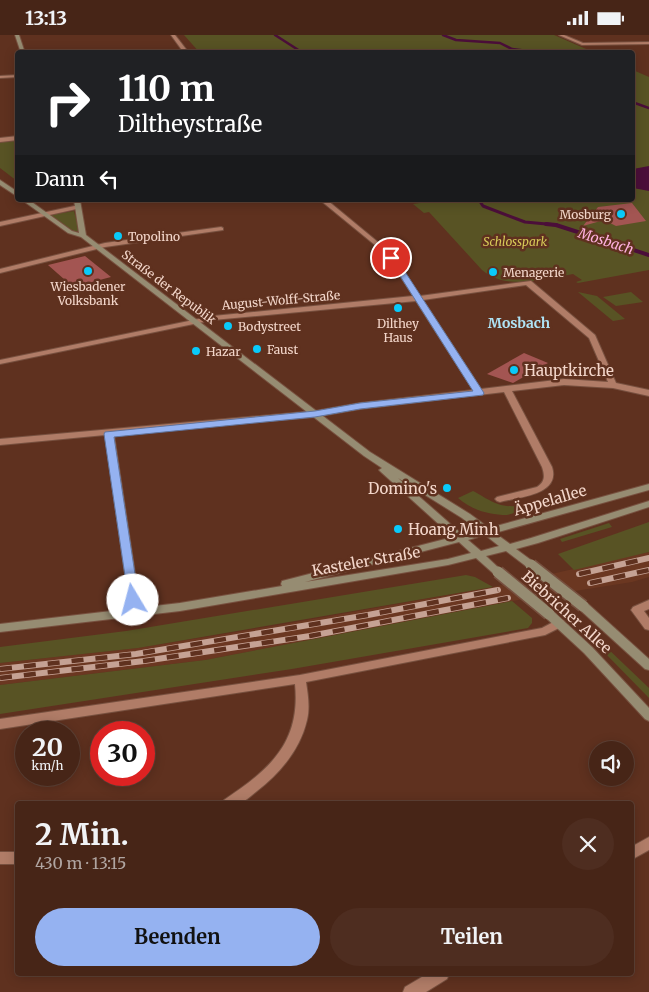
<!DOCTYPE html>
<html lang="de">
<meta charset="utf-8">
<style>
:root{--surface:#472517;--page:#4e2d20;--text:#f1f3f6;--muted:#b0a5a1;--line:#5f4236;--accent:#95b2f1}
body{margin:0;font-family:Merriweather,serif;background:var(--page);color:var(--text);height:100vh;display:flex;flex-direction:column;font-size:19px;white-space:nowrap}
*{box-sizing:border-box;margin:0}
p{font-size:16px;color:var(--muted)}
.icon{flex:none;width:28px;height:28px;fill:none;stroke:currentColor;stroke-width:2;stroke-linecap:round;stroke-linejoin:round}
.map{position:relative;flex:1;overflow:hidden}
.drawer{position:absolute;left:15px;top:766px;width:619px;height:175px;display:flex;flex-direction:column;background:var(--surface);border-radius:5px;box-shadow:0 2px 12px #0003,0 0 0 1px var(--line)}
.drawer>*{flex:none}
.banner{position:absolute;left:15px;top:15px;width:620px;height:152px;border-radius:5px;box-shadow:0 2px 12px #0003,0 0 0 1px var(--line);background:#202124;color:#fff;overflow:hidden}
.buttons{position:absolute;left:589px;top:706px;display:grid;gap:10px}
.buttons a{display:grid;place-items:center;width:45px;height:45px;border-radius:50%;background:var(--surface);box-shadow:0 2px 12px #0003,0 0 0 1px var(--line);font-size:25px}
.speed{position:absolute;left:15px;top:686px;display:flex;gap:10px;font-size:25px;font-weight:700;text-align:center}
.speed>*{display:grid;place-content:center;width:65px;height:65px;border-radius:50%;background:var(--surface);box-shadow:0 2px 12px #0003,0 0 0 1px var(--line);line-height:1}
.speed small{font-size:12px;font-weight:400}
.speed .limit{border:8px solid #d22;background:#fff;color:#111}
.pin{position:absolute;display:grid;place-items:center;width:42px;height:42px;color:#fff;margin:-21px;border:2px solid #fff;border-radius:50%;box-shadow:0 1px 5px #0007}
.me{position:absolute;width:55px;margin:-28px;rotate:352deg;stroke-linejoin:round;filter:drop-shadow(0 0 4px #0008)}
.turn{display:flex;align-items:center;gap:18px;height:105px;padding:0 20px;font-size:22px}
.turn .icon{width:65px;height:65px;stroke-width:2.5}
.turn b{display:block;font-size:35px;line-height:42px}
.then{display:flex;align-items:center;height:48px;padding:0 20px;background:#0003;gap:10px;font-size:19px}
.round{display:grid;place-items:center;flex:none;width:52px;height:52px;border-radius:26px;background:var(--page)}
.summary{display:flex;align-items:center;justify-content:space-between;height:85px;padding:0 20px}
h1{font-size:30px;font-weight:700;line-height:38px}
.button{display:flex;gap:10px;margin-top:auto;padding:10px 20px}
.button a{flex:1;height:58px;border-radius:30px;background:var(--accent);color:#111;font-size:20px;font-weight:700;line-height:58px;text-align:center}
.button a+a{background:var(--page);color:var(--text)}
.status{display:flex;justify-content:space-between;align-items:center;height:35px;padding:0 25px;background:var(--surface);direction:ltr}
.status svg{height:14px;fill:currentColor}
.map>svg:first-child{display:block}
.built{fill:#6b3721}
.green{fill:#585324}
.water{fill:#4b0e39}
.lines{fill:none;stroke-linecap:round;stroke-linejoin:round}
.stream-far2{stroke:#4b0e39;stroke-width:2.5}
.stream-far1{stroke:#4b0e39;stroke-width:3}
.stream{stroke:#4b0e39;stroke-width:4}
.building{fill:#a35552}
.street-casing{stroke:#77503f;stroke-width:2}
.secondary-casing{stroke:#77503f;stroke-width:2}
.street{fill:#b07c67;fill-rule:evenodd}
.secondary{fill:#968c72;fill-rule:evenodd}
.rail-casing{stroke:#c5a294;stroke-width:6}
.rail{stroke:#5f311f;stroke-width:4.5;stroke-dasharray:12;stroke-linecap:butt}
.secondary-bridge-casing{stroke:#77503f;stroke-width:14;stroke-linecap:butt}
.secondary-bridge{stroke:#968c72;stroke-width:11}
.route{fill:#95b2f1;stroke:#61749d}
.poi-dot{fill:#09cafa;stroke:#5f311f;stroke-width:2}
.labels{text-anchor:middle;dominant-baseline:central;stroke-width:5;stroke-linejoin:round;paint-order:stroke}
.far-poi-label{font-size:12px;fill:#f3d6ca;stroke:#5f311f;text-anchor:start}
.far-park-label{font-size:12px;font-style:italic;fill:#d6c958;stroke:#5f311f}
.far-street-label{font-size:12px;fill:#f3d6ca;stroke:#5f311f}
.far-water-label{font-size:14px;font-style:italic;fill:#feb0df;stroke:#5f311f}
.far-neighbourhood-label{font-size:14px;font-weight:bold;fill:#aee3f6;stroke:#5f311f}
.poi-label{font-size:15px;fill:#f3d6ca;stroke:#5f311f;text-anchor:start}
.street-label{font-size:15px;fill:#f3d6ca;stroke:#5f311f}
</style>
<div class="status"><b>13:13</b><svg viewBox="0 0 49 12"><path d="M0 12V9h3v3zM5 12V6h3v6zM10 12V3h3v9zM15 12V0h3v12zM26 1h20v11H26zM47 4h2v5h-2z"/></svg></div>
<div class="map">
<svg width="649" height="957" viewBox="0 0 649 957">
<rect width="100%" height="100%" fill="#5f311f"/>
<!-- built -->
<path class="built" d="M 649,517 L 649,542 L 632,547 L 512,566 L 205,625 L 0,650 L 0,628 L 138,613 L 285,589 L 493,552 Z"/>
<!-- green -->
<g class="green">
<path d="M 184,0 L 554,0 L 593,17 L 200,18 Z"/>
<path d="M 633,35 L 649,42 L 649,235 L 578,248 L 576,247 L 582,245 L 573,239 C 544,244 507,256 482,235 L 429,177 L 424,178 L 413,169 L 442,165 L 632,165 Z"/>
<path d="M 17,105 L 17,146 L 0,133 L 0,107 Z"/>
<path d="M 74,176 L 79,196 L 74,197 L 51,180 Z"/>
<path d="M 578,257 L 597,261 L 625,284 L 613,286 Z"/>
<path d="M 631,257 L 643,267 L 616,271 L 603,262 Z"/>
<path d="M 473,456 C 481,460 489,466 498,469 C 517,476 544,465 564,460 L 567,464 L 507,480 C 489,480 472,475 458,463 Z"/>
<path d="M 649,487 L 649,517 L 574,535 L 558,519 Z"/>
<path d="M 609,488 L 612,492 L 562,507 L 560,504 Z"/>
<path d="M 466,540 L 475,542 L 493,552 L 138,613 L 0,628 L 0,612 L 126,596 Z"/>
<path d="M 512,566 L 532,583 L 532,588 L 528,593 L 292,634 L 0,679 L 0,650 L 205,625 Z"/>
<path d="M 605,611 L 649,653 L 649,663 L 600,613 Z"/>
</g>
<!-- water -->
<path class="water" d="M 649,131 L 649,156 L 633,153 L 633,134 Z"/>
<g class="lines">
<!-- stream-far2 -->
<g class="stream-far2">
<path d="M 275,0 L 303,18"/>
<path d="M 443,0 L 456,5 L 500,8 L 512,14 L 544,18"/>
<path d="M 632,67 L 649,73"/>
</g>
<!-- stream-far1 -->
<path class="stream-far1" d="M 479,165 L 483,171 L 525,187 L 557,190"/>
<!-- stream -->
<path class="stream" d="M 546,189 L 556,190 L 649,220"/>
</g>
<!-- building -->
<g class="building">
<path d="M 632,168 L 646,186 L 616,191 L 604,185 L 583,191 L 598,172 Z"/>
<path d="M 85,221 L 111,242 L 73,252 L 48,230 Z"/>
<path d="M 524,318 L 548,328 L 513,348 L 487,339 Z"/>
</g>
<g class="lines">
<!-- street casing -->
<g class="street-casing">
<g id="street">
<path d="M 171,0 L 175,0 L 189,18 L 184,18 Z"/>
<path d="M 559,0 L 564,0 L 583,8 L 649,7 L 649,9 L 582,10 Z"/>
<path d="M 18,40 L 18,42 L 0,43 L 0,41 Z"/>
<path d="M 18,101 L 18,105 L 0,107 L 0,103 Z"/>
<path d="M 320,165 L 327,165 L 379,208 L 400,231 L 420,261 L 531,246 L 595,300 L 616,348 L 649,355 L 649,361 L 613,353 L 564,350 L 512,356 L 552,432 C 561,460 519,462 500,467 L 497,466 L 495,464 L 497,462 L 537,452 C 545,447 545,441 542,432 L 504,357 L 360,374 L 315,382 L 114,400 L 141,578 L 139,581 L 131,581 L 105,400 L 0,410 L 0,404 L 315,376 L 360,368 L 473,355 L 416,266 L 213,285 L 0,329 L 0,325 L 213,281 L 413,261 L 395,233 L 375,210 ZM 526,250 L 589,303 L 608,347 L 564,344 L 481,354 L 423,265 Z"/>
<path d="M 79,170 L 81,171 L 81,173 L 0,191 L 0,187 Z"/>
<path d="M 221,192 L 223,193 L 223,195 L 105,212 L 0,238 L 0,234 L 105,208 Z"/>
<path d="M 649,565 L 649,574 L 644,576 L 649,583 L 649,595 L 645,594 L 631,575 L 633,572 Z"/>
<path d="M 559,584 L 563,585 L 565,588 L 563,591 L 545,600 L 306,647 C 308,660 310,673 307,685 C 300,715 280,738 257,756 C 252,760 247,765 241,768 C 236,770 228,769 222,769 L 224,765 C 269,735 301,708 295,649 L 0,694 L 0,684 L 300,640 L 542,593 Z"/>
<path d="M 649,802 L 649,815 L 631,825 L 631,812 Z"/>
<rect x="0" y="817" width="18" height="12"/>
<path d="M 427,939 L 449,939 L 447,944 L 426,957 L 403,957 L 405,952 Z"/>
</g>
</g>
<!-- secondary casing -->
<g class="secondary-casing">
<g id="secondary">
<path d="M 15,0 L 19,0 L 25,18 L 21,18 Z"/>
<path d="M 0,145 L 18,157 L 18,162 L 0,150 Z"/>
<path d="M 22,165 L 29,165 L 72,196 L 79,198 L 74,165 L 80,165 L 86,200 L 370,417 L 470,479 L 489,493 L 649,449 L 649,455 L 495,498 L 510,509 L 531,503 L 649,466 L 649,472 L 538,508 L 516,514 L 535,528 L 536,530 L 535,532 L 527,532 L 506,516 L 486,521 L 503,537 L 498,540 L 494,539 L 476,523 L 448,530 L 180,576 L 0,597 L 0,589 L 180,568 L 282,551 L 281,549 L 282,546 L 453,502 L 381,437 L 379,435 L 382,433 L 364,421 L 81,202 L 68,198 ZM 398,443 L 462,483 L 479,496 L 463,500 ZM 485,500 L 499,511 L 481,516 L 468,505 ZM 459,507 L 471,518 L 448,524 L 305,547 Z"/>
<path d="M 583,567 L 587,568 L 649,624 L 649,635 L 645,634 L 579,574 L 577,571 L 579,568 Z"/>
<path d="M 549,575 L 553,576 L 592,612 L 649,673 L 649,686 L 645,684 L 584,618 L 545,582 L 543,579 L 545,576 Z"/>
</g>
</g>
<!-- street -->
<use href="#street" class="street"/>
<!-- secondary -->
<use href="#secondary" class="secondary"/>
<!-- rail casing -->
<g class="rail-casing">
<g id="rail">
<path d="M 579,539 L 649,523"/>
<path d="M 590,548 L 649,535"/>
<path d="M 0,634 L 136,619 L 368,580 L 498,555"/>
<path d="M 0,643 L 144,626 L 310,601 L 508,563"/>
</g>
</g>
<!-- rail -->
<use href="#rail" class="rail"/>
<!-- secondary-bridge casing -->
<g class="secondary-bridge-casing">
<g id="secondary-bridge">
<path d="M 531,530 L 583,571"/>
<path d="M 498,537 L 549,579"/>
</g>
</g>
<!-- secondary-bridge -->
<use href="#secondary-bridge" class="secondary-bridge"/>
</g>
<!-- route -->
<path class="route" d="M 388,222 L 394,222 L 402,232 L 484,358 L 483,360 L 360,374 L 315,382 L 114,402 L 139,565 L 137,568 L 129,568 L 104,399 L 105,397 L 315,376 L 360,368 L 473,356 L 395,233 L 387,223 Z"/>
<!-- markers -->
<g class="poi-dot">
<circle cx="621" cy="179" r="5"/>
<circle cx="118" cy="201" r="5"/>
<circle cx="88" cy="236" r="5"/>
<circle cx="493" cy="237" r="5"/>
<circle cx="398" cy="273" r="5"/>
<circle cx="228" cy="291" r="5"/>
<circle cx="257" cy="314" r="5"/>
<circle cx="196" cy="316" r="5"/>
<circle cx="514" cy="335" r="5"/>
<circle cx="447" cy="453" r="5"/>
<circle cx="398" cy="494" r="5"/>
</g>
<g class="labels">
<!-- far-poi labels -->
<g class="far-poi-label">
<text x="611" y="179" text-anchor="end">Mosburg</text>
<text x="128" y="201">Topolino</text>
<text x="503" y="237">Menagerie</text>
<text x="88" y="251" text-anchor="middle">Wiesbadener<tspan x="88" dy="14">Volksbank</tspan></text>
<text x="398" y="288" text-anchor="middle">Dilthey<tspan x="398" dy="14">Haus</tspan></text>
<text x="238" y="291">Bodystreet</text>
<text x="267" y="314">Faust</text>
<text x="206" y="316">Hazar</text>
</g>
<!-- far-park labels -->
<g class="far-park-label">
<text x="515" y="206">Schlosspark</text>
</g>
<!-- far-street labels -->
<g class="far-street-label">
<text transform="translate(169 252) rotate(37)">Straße der Republik</text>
<text transform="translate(281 265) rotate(-5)">August-Wolff-Straße</text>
</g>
<!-- far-water labels -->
<g class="far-water-label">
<text transform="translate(606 206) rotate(18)">Mosbach</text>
</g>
<!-- far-neighbourhood labels -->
<g class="far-neighbourhood-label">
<text x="519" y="288">Mosbach</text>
</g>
<!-- poi labels -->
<g class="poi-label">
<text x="524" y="335">Hauptkirche</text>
<text x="437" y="453" text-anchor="end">Domino's</text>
<text x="408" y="494">Hoang Minh</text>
</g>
<!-- street labels -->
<g class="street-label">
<text transform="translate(550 465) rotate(-16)">Äppelallee</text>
<text transform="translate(366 526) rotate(-10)">Kasteler Straße</text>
<text transform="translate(567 577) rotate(42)">Biebricher Allee</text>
</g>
</g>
</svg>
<div class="buttons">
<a><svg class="icon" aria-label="sound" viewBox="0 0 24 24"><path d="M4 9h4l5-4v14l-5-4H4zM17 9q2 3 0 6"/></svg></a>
</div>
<div class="speed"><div>20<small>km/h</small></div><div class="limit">30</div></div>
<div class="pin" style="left:391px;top:223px;background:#d93025"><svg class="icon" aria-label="arrive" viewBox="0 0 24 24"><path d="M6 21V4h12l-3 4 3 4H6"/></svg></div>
<svg class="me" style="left:133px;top:565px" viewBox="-20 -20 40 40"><circle r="19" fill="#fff"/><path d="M0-13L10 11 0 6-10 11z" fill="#95b2f1"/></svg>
<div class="banner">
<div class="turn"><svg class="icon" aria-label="right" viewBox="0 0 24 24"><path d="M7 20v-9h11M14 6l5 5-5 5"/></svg><div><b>110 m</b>Diltheystraße</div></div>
<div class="then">Dann<svg class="icon" aria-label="left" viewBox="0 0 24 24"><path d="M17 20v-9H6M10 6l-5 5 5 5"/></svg></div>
</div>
<section class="drawer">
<div class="summary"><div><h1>2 Min.</h1><p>430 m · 13:15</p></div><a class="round"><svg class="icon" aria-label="close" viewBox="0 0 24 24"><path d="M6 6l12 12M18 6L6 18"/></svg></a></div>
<div class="button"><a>Beenden</a><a>Teilen</a></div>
</section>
</div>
